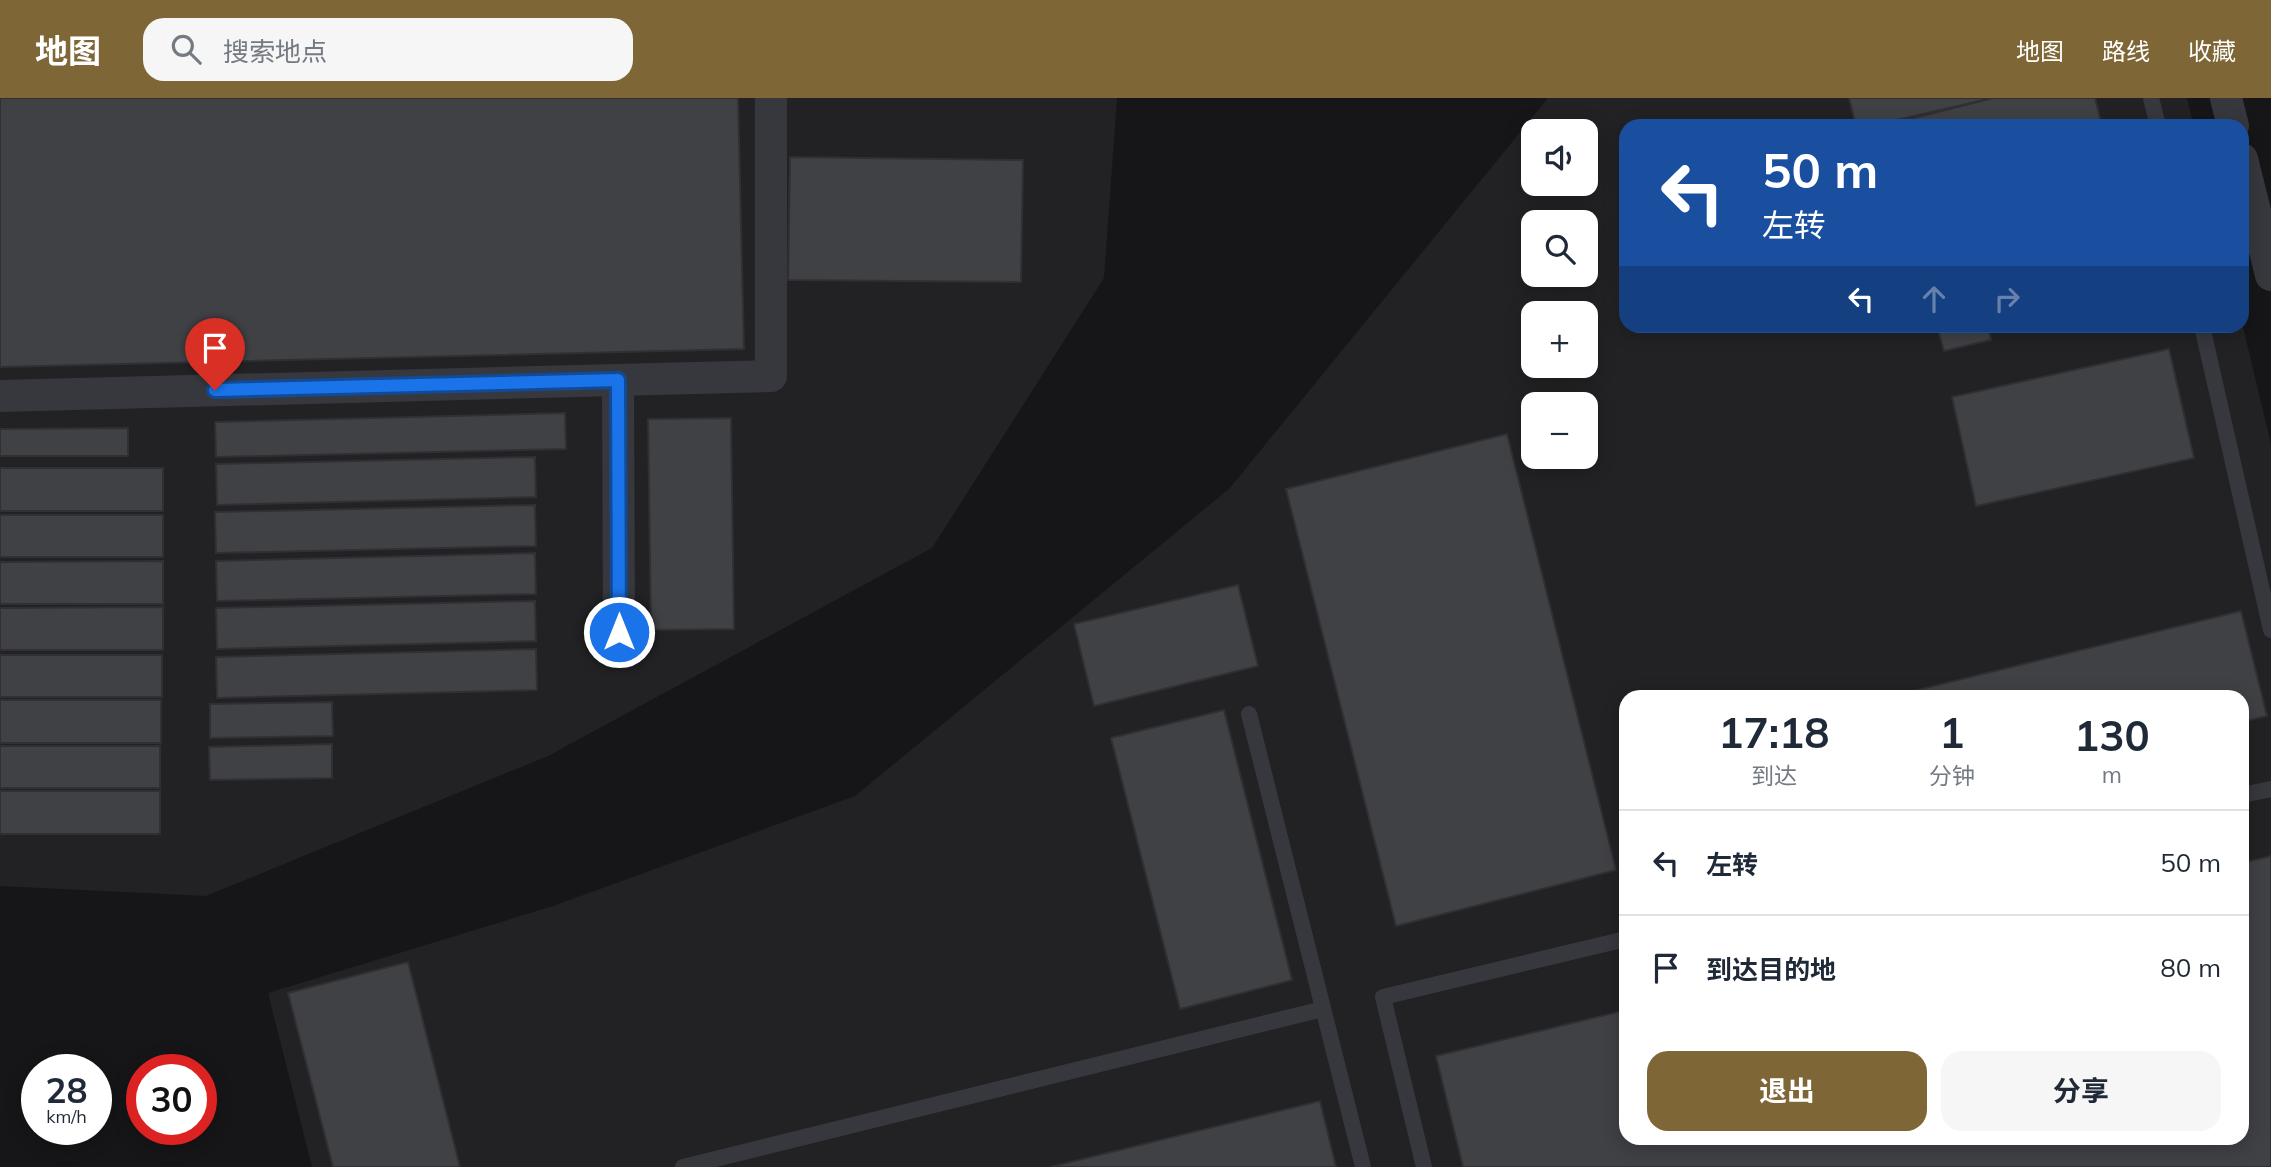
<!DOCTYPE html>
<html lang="zh">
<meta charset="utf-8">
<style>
:root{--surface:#fff;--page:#f6f6f7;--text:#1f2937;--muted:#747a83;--line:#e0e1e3;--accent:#7e6636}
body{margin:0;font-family:Mulish,"Noto Sans SC",sans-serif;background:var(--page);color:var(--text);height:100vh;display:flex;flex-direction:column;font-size:26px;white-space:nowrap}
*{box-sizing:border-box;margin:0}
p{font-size:23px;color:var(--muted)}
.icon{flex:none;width:38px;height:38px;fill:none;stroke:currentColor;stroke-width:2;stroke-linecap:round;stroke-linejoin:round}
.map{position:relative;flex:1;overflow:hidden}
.sheet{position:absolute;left:1619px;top:592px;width:630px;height:455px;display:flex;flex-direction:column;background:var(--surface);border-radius:21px;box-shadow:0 4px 18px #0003}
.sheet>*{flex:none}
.hud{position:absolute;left:1619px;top:21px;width:630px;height:214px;border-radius:21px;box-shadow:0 4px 18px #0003;background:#1a4fa0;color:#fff;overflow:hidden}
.controls{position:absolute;left:1521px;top:21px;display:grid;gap:14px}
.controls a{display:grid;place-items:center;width:77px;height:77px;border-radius:14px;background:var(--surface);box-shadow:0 4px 18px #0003;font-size:35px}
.speed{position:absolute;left:21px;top:956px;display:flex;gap:14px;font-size:35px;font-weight:700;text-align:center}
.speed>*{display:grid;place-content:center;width:91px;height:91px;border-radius:50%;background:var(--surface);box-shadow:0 4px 18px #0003;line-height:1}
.speed small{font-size:18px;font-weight:400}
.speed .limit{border:10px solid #d22;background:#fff;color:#111}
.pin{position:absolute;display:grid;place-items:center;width:60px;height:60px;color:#fff;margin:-72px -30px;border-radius:50% 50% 50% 0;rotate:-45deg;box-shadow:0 0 7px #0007}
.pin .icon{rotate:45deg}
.me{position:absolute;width:77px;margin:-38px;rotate:0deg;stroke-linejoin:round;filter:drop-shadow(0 0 5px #0008)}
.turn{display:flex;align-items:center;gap:24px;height:147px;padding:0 28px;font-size:32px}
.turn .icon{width:91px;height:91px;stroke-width:2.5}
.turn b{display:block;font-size:49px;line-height:60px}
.lanes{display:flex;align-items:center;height:66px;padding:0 28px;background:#0003;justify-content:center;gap:35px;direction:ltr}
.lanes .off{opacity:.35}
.eta{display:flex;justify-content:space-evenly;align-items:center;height:119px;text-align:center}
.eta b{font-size:42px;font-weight:700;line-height:49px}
.cta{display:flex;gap:14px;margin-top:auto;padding:14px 28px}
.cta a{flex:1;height:80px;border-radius:21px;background:var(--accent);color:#fff;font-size:28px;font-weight:700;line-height:80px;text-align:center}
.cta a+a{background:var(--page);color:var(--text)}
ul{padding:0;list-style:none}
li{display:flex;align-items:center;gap:21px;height:105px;padding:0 28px;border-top:2px solid var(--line)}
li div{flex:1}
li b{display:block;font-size:26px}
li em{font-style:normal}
header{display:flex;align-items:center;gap:42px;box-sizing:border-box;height:98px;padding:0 35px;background:var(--accent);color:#fff}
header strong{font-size:33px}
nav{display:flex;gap:38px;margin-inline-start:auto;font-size:24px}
.search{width:490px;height:63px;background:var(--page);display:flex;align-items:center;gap:18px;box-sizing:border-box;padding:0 24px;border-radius:21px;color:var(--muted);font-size:26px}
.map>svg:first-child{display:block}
.built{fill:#222225;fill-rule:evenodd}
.building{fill:#404145;stroke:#303034;stroke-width:2}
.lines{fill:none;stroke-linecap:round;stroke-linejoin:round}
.service{stroke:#37383d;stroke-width:16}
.minor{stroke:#37383d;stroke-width:32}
.route-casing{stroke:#114b97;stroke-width:18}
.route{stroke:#1a73e8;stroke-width:12}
</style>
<header>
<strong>地图</strong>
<div class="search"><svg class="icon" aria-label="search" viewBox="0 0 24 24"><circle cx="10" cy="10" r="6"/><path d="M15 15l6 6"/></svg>搜索地点</div>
<nav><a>地图</a><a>路线</a><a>收藏</a></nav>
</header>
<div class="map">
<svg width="2271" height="1069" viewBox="0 0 2271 1069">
<rect width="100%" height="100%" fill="#161618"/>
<!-- built -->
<g class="built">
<path d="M 0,0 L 1117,0 L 1104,180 L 932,450 L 548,658 L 206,798 L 0,788 Z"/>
<path d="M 1548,0 L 2187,0 L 2194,28 L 1626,28 L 1626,228 L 2242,225 L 2271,346 L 2271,1069 L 312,1069 L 268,895 L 553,808 L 855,698 L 1229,391 ZM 1533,33 L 1586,33 L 1586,86 L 1533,86 ZM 1533,124 L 1586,124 L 1586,177 L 1533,177 ZM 1533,215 L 1586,215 L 1586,268 L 1533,268 ZM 1533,306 L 1586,306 L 1586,359 L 1533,359 ZM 1626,598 L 2242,598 L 2242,1040 L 1626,1040 Z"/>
</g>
<!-- building -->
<g class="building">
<path d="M 0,0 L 738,0 L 744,251 L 0,269 Z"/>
<path d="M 1849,0 L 1993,0 L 1871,28 L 1856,28 Z"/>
<path d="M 1993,0 L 2095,0 L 2102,28 L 1882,28 Z"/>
<path d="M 790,59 L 1023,62 L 1021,184 L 788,182 Z"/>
<path d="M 1937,228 L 1988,228 L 1991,242 L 1944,253 Z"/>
<path d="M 2169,251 L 2194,360 L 1976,408 L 1952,299 Z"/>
<path d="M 565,315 L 566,351 L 216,359 L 215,324 Z"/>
<path d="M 731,320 L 734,531 L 651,532 L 648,321 Z"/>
<path d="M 128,330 L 128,358 L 0,358 L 0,331 Z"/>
<path d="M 1507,336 L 1616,772 L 1396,828 L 1286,391 Z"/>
<path d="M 535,359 L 536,399 L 217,407 L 216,366 Z"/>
<rect x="0" y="370" width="163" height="43"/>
<path d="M 535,407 L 536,448 L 216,455 L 215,414 Z"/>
<rect x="0" y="417" width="163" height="42"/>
<path d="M 535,455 L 536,496 L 217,503 L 216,463 Z"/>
<path d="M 163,463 L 163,506 L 0,506 L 0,464 Z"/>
<path d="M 1238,487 L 1258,568 L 1094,608 L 1074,526 Z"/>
<path d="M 535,503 L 536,543 L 217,551 L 216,510 Z"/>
<path d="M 163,509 L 163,552 L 0,552 L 0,510 Z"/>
<path d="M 2241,513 L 2267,618 L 2242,624 L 2242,598 L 1893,598 Z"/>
<path d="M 536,551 L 537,592 L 217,600 L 216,559 Z"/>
<rect x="0" y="557" width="162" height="42"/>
<rect x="0" y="602" width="161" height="43"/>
<path d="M 332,604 L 333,638 L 210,640 L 210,606 Z"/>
<path d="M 1224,612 L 1292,882 L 1180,911 L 1111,640 Z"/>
<path d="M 332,646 L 332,680 L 210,682 L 209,649 Z"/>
<rect x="0" y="648" width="160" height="42"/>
<rect x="0" y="693" width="160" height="43"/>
<path d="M 2271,758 L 2271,1069 L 1463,1069 L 1436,958 L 1626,912 L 1626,1040 L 2242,1040 L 2242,765 Z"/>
<path d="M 408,864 L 460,1069 L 333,1069 L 288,895 Z"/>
<path d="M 1320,1003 L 1336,1069 L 1050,1069 Z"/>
</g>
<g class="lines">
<!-- service -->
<g class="service">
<path d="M 2151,0 L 2158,28"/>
<path d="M 2202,228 L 2271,532"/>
<path d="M 1249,616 L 1363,1069"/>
<path d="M 2242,697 L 2271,691"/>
<path d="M 683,1069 L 1323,911"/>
<path d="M 1424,1069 L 1383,899 L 1626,841"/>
</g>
<!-- minor -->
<g class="minor">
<path d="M 2226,0 L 2233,28"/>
<path d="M 2242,61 L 2271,177"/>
<path d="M 618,282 L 619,534"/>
<path d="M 0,298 L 771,278 L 771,0"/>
</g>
</g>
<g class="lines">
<!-- route casing -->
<g class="route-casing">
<path id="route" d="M 215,292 L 618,282 L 619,534"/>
</g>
<!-- route -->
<use href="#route" class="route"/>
</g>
</svg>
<div class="controls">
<a><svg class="icon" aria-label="sound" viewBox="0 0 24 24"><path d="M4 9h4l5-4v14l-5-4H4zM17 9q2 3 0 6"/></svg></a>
<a><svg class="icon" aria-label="search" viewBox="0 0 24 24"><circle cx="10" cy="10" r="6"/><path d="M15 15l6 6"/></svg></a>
<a>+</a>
<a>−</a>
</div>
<div class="speed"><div>28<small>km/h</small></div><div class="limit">30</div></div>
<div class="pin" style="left:215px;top:292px;background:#d93025"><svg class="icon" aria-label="arrive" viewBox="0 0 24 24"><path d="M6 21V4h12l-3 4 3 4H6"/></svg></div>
<svg class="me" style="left:619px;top:534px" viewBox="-20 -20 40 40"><circle r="17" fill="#1a73e8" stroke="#fff" stroke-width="3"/><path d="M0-11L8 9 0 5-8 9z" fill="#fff"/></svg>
<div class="hud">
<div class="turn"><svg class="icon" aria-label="left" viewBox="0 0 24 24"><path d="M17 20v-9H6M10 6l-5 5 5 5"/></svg><div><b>50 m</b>左转</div></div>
<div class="lanes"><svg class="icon" aria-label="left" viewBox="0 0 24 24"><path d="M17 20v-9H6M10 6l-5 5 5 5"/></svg><svg class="icon off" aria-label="ahead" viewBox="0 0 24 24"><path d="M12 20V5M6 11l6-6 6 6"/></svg><svg class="icon off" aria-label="right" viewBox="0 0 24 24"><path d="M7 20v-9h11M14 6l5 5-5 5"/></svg></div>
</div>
<section class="sheet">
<div class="eta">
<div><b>17:18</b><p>到达</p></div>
<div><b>1</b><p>分钟</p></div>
<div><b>130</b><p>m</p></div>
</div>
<ul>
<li><svg class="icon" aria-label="left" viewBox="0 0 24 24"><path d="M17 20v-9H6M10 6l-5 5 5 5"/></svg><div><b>左转</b></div><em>50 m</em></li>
<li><svg class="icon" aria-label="arrive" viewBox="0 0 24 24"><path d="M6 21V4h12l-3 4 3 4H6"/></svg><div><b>到达目的地</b></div><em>80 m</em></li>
</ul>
<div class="cta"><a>退出</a><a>分享</a></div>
</section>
</div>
